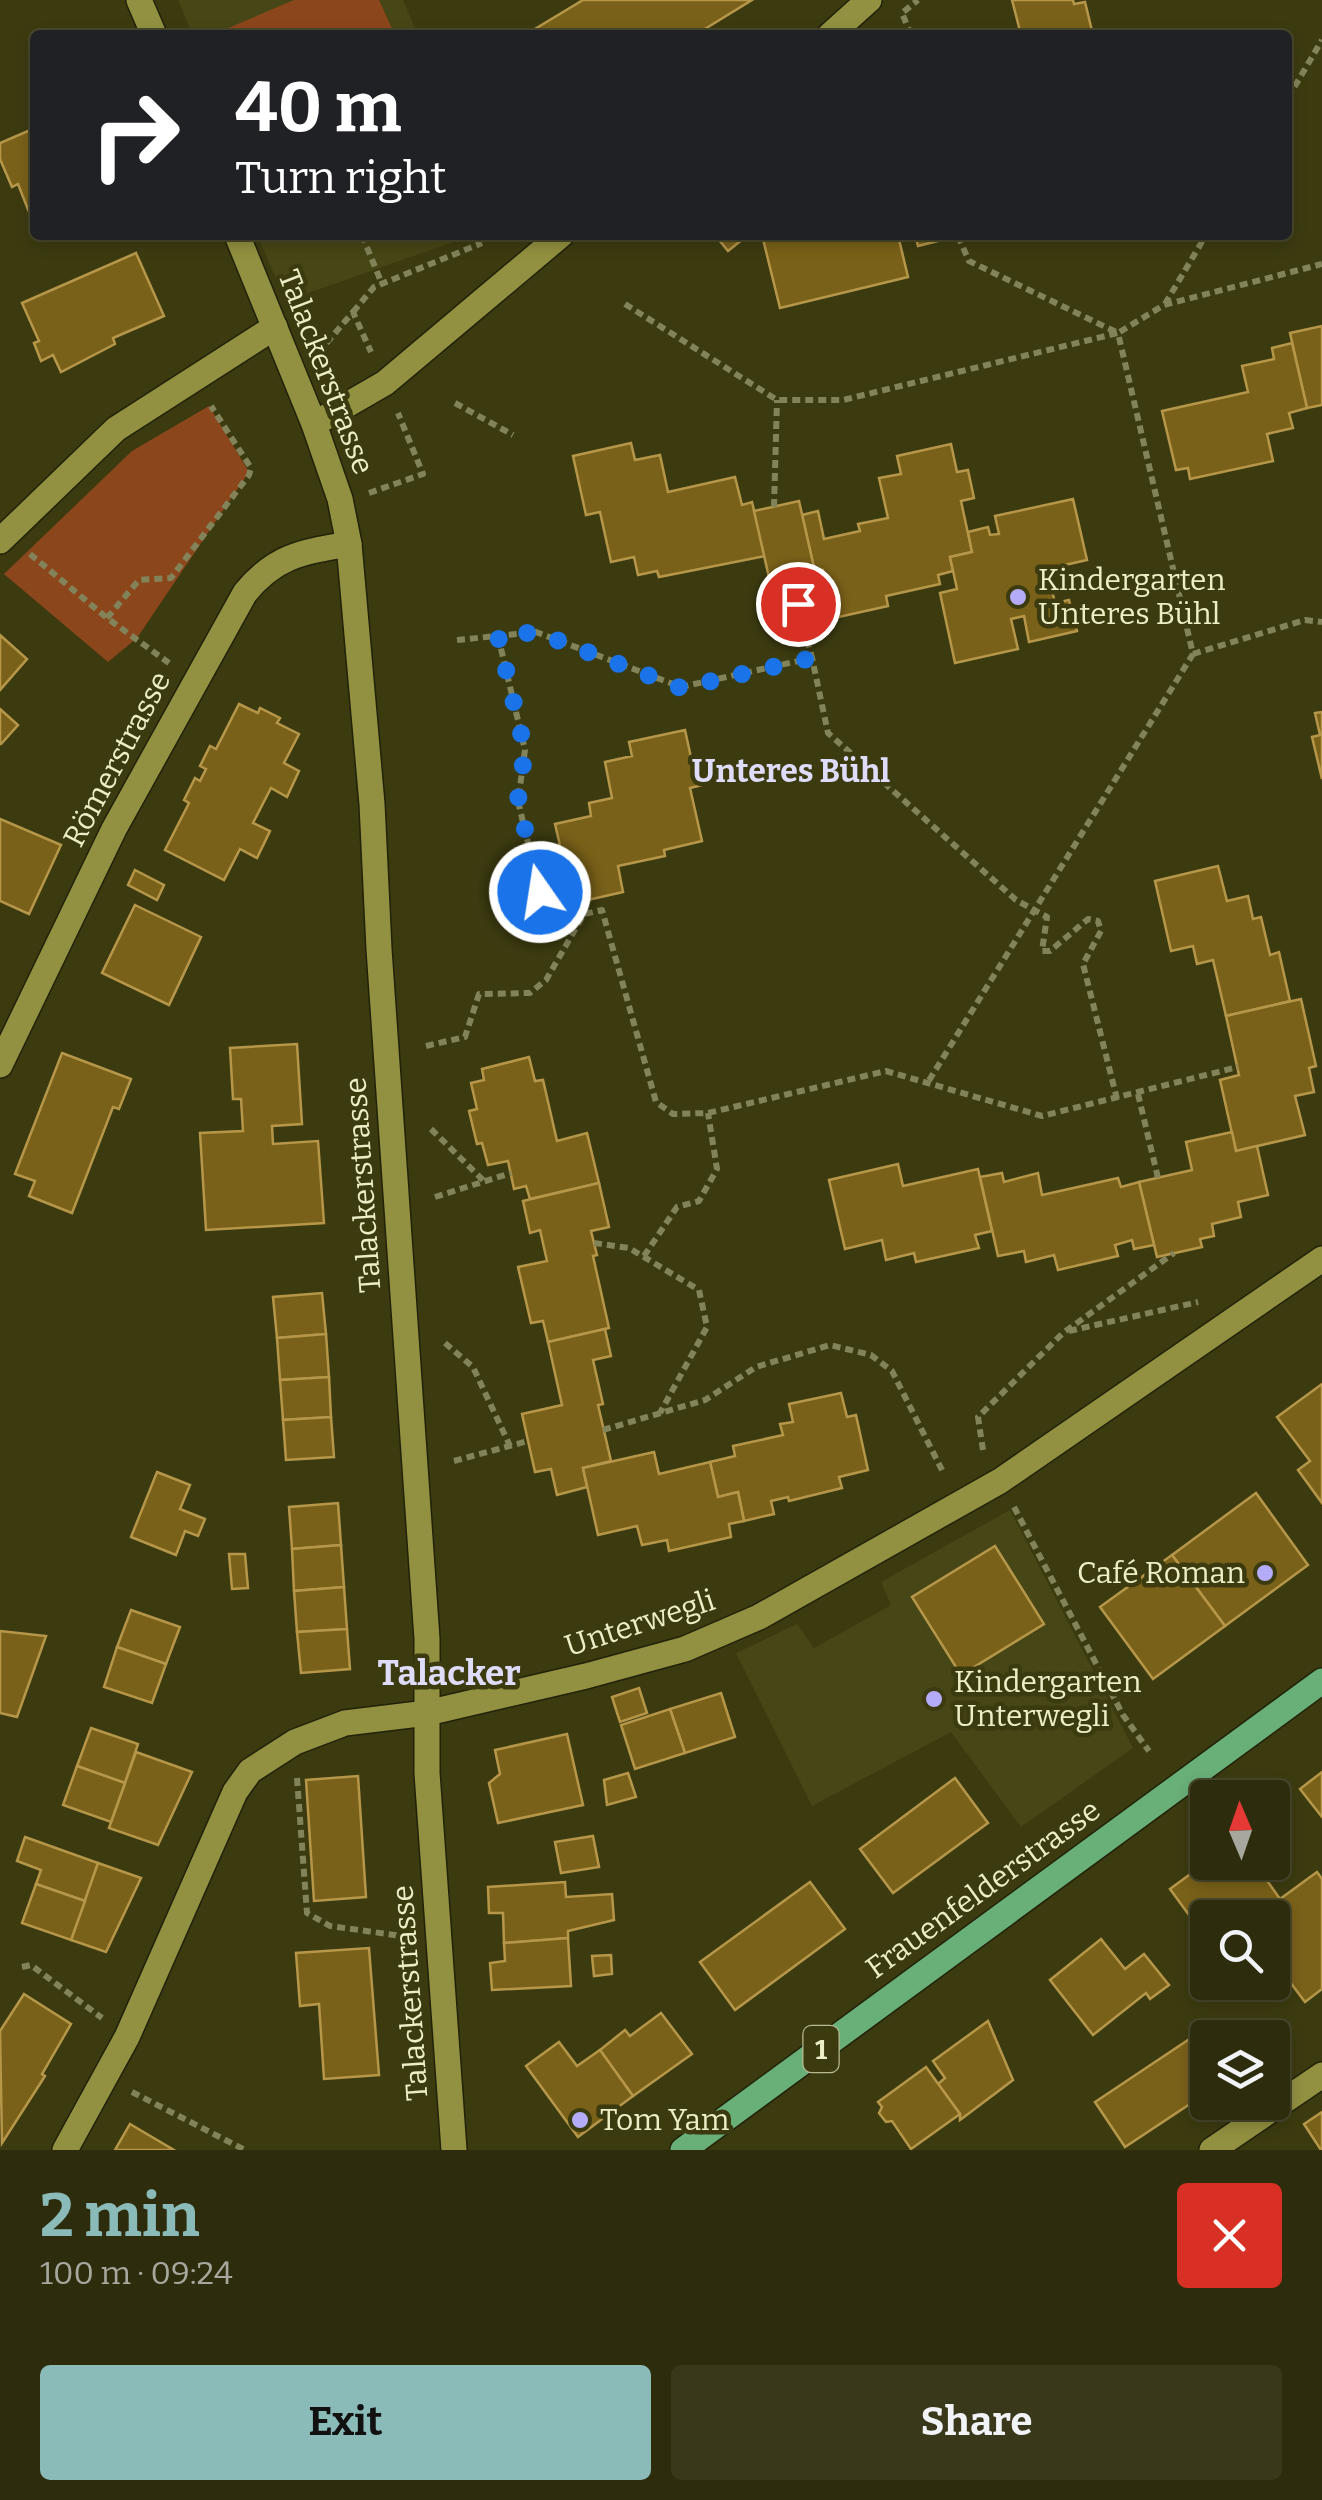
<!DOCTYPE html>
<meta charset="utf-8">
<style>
:root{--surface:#2d2c0c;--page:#39381a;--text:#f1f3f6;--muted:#a7a79d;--line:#48482d;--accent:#8bbbb9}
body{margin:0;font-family:Bitter,serif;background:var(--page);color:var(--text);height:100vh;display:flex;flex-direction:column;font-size:38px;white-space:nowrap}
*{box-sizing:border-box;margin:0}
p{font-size:32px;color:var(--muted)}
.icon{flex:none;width:55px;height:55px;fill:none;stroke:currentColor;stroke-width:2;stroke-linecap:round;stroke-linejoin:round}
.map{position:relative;height:2150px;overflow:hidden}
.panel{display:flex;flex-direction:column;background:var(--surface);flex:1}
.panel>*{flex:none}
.guide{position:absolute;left:30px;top:30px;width:1262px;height:210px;border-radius:10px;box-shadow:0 5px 15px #0003,0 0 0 2px var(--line);background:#202124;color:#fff;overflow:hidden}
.needle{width:65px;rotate:358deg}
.buttons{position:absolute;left:1190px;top:1780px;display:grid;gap:20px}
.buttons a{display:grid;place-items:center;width:100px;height:100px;border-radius:10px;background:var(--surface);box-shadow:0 5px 15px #0003,0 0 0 2px var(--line);font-size:50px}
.pin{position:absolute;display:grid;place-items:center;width:85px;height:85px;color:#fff;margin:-42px;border:5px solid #fff;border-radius:50%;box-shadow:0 2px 10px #0007}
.me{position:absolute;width:110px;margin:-55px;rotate:347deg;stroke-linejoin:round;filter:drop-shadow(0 0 8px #0008)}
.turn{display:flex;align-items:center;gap:35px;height:210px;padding:0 40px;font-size:45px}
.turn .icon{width:130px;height:130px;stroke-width:2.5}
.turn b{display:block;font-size:70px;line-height:85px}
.round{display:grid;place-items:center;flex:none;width:105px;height:105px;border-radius:10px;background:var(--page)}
.head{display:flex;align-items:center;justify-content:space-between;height:170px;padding:0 40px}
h1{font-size:60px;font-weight:700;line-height:75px;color:var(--accent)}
.primary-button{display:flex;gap:20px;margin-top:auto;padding:20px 40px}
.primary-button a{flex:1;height:115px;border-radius:10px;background:var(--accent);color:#111;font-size:40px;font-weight:700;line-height:115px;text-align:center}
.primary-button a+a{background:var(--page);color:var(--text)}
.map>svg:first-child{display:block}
.built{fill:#474616}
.green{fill:#8c461c}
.building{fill:#7a6119;stroke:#b6974a;stroke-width:2.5}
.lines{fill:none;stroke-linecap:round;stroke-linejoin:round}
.minor-casing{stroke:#222208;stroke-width:28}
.primary-casing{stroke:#222208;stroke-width:28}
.path{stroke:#838359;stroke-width:6;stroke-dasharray:8 5;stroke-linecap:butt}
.minor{stroke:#929141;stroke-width:25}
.primary{stroke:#69af78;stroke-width:25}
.route{stroke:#1a73e8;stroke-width:18;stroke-dasharray:0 32.4}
.poi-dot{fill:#b4acf9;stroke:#3c3b10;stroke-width:4}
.labels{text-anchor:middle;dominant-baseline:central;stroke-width:9;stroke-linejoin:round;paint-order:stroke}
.shield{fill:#3c3b10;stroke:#b8b88f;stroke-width:2.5}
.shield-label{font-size:28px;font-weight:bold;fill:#edeec6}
.street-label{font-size:30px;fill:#edeec6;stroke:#3c3b10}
.poi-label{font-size:30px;fill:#edeec6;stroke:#3c3b10;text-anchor:start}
.neighbourhood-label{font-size:32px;font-weight:bold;fill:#dedcf9;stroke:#3c3b10}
.quarter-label{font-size:35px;font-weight:bold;fill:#dedcf9;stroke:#3c3b10}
</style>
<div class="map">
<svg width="1322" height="2150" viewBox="0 0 1322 2150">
<rect width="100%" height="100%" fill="#3c3b10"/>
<!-- built -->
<g class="built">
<path d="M 178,0 L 403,0 L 418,35 L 193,35 Z"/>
<path d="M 257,235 L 473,235 L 300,296 L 291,294 L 278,283 Z"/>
<path d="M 1010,1510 L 1133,1748 L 1021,1827 L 951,1732 L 812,1806 L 736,1653 L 797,1624 L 814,1648 L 891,1605 L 881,1582 Z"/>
</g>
<!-- green -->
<g class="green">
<path d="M 294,0 L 379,0 L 395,35 L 212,35 Z"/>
<path d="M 209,406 L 249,472 L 137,638 L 108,662 L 4,574 L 132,451 Z"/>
</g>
<!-- building -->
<g class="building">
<path d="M 583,0 L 752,0 L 695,35 L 525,35 Z"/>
<path d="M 1012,0 L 1073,0 L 1074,4 L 1085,2 L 1093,35 L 1021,35 Z"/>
<path d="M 35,128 L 35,209 L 29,212 L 18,184 L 12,187 L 0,159 L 0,143 Z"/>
<path d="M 715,235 L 748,235 L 728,251 Z"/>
<path d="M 762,235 L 826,235 L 833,239 L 835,235 L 898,235 L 908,277 L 780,308 Z"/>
<path d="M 915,235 L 962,235 L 918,246 Z"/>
<path d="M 136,253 L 164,316 L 113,338 L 115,344 L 61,372 L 53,355 L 41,361 L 34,343 L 39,341 L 22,303 Z"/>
<path d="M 1322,326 L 1322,405 L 1307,408 L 1290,333 Z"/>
<path d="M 1292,343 L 1307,408 L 1289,413 L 1293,428 L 1267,434 L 1273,461 L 1190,479 L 1188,468 L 1176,470 L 1162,411 L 1248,392 L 1242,366 L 1274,359 L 1272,348 Z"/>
<path d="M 631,443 L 635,460 L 660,455 L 668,492 L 735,477 L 742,505 L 752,502 L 765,556 L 659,577 L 657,571 L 638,575 L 634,557 L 611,562 L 600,512 L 586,515 L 573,456 Z"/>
<path d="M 951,444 L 957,472 L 968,470 L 974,498 L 961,501 L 972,552 L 950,557 L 953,571 L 938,575 L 940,584 L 886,596 L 888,606 L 834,618 L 823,570 L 815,572 L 802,515 L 818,511 L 824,539 L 860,531 L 858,524 L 888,518 L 879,478 L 901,474 L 897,456 Z"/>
<path d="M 1073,499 L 1087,560 L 1047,569 L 1055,603 L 1069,600 L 1077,631 L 1029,642 L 1024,616 L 1011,619 L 1018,649 L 955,663 L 940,593 L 957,589 L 950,557 L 972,552 L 968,532 L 988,527 L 990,535 L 999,534 L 995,516 Z"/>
<path d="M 799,501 L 815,572 L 770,582 L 754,511 Z"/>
<path d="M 0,635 L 27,659 L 0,690 Z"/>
<path d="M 239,704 L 258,713 L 260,708 L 280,718 L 277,723 L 299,734 L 284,763 L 299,771 L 287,797 L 271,788 L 253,823 L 270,831 L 257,858 L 240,849 L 224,880 L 165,850 L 189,803 L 184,800 L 195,778 L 200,781 L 206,769 L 200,766 L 210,746 L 216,749 Z"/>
<path d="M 0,709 L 18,725 L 1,744 L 0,743 Z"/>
<path d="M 1322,712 L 1322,779 L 1312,737 L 1320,735 L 1315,713 Z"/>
<path d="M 685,730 L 692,762 L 697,762 L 702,785 L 690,788 L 702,841 L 664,850 L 665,856 L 618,866 L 623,892 L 566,905 L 554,852 L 561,850 L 555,824 L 591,816 L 589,803 L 612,798 L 605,762 L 632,756 L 629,742 Z"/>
<path d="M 0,819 L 61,845 L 29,914 L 0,901 Z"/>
<path d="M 1218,866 L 1227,901 L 1248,896 L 1253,919 L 1261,917 L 1270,955 L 1279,952 L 1290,1001 L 1226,1016 L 1213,960 L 1197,964 L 1193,946 L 1171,951 L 1155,881 Z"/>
<path d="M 135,870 L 164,885 L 157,900 L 128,885 Z"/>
<path d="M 135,905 L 201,937 L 169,1005 L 102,973 Z"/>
<path d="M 1301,999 L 1316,1066 L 1309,1068 L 1314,1092 L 1295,1096 L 1305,1135 L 1236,1151 L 1220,1080 L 1239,1075 L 1226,1016 Z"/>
<path d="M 297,1044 L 302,1124 L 272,1126 L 273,1144 L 318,1141 L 324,1223 L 206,1230 L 200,1133 L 243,1131 L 241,1099 L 233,1099 L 230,1048 Z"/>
<path d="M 62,1053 L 131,1079 L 119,1109 L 113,1107 L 72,1213 L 29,1196 L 35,1181 L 15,1174 Z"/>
<path d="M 529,1057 L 535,1081 L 543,1080 L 557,1141 L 587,1133 L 599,1183 L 530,1199 L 526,1186 L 514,1189 L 508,1161 L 488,1165 L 482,1143 L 477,1144 L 469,1111 L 477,1109 L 471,1083 L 484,1080 L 482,1069 Z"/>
<path d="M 1232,1132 L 1236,1151 L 1257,1146 L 1268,1195 L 1238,1202 L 1241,1217 L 1212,1224 L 1214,1236 L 1200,1239 L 1202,1247 L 1157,1257 L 1139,1182 L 1192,1170 L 1186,1142 Z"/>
<path d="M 898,1164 L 903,1186 L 978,1169 L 992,1231 L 975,1235 L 979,1248 L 916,1262 L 914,1253 L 886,1260 L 882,1240 L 845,1249 L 829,1180 Z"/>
<path d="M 1002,1173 L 1004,1182 L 1038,1173 L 1042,1195 L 1118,1178 L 1121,1187 L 1139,1182 L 1154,1245 L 1134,1249 L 1132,1240 L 1115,1245 L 1118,1256 L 1058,1270 L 1054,1255 L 1026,1262 L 1024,1251 L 998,1256 L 980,1177 Z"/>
<path d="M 599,1183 L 609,1227 L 591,1231 L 597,1255 L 593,1256 L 609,1328 L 548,1342 L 543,1321 L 531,1323 L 518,1267 L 547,1261 L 540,1230 L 530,1233 L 523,1201 Z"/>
<path d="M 322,1293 L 326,1334 L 277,1338 L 273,1297 Z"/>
<path d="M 605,1329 L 611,1356 L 593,1360 L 603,1404 L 598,1405 L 611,1461 L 583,1468 L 587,1487 L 557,1495 L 551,1469 L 535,1472 L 522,1414 L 562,1405 L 548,1342 Z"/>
<path d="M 326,1334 L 329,1377 L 280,1380 L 277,1338 Z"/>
<path d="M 329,1377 L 331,1417 L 283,1420 L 280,1380 Z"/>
<path d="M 1322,1384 L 1322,1503 L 1298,1470 L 1310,1461 L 1277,1417 Z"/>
<path d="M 841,1393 L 847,1417 L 856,1415 L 868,1470 L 839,1477 L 842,1488 L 789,1501 L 788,1497 L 771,1501 L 774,1514 L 744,1521 L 738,1492 L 718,1497 L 710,1462 L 735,1456 L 733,1446 L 783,1435 L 780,1424 L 793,1422 L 789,1404 Z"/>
<path d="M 331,1417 L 334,1457 L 286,1460 L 283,1420 Z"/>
<path d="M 654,1452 L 659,1474 L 710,1462 L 718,1497 L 738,1492 L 744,1521 L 729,1524 L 731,1537 L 669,1551 L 667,1540 L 642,1545 L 637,1526 L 598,1535 L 583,1468 Z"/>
<path d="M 157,1472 L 190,1485 L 180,1509 L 205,1519 L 198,1536 L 185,1531 L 176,1555 L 131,1537 Z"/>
<path d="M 1256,1493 L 1308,1565 L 1225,1626 L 1172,1555 Z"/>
<path d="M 338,1503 L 341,1545 L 292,1549 L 289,1507 Z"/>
<path d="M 341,1545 L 344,1587 L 294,1591 L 292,1549 Z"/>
<path d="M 995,1546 L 1044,1624 L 961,1675 L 912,1597 Z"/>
<path d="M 229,1554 L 245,1554 L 248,1588 L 232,1589 Z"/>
<path d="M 1172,1555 L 1225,1626 L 1153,1679 L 1100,1607 Z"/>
<path d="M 344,1587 L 347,1629 L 297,1632 L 294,1591 Z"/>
<path d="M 131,1610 L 180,1627 L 166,1664 L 117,1647 Z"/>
<path d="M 347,1629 L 350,1669 L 301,1673 L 297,1632 Z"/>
<path d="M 0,1631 L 46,1636 L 17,1717 L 0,1713 Z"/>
<path d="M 117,1647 L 166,1664 L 152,1703 L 104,1687 Z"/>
<path d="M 639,1688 L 647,1713 L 620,1722 L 612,1697 Z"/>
<path d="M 721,1693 L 735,1737 L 685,1753 L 670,1709 Z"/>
<path d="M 670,1709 L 685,1753 L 635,1769 L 621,1725 Z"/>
<path d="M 91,1728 L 138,1744 L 125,1783 L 77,1766 Z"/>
<path d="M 567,1734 L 583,1805 L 498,1823 L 489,1783 L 500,1774 L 495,1750 Z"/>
<path d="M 136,1752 L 192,1772 L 158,1845 L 109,1828 Z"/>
<path d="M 77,1766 L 125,1783 L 111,1822 L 63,1805 Z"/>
<path d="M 1322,1772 L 1322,1817 L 1300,1789 Z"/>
<path d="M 628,1773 L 636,1797 L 607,1805 L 604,1780 Z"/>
<path d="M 358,1776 L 366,1897 L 314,1901 L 306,1780 Z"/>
<path d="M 955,1778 L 988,1823 L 893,1893 L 860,1849 Z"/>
<path d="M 593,1836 L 599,1867 L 561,1873 L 555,1842 Z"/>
<path d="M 25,1837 L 98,1863 L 85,1901 L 36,1884 L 41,1870 L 17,1861 Z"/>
<path d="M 1208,1861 L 1254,1862 L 1280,1899 L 1317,1872 L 1322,1879 L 1322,1989 L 1305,2002 L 1272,1958 L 1272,1918 L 1208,1918 L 1208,1941 L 1170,1889 Z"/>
<path d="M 98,1863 L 141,1878 L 106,1952 L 71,1940 Z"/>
<path d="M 565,1882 L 566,1897 L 612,1894 L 614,1920 L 568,1931 L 568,1938 L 504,1943 L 503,1913 L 489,1913 L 488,1887 Z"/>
<path d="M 810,1882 L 845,1929 L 735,2010 L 700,1962 Z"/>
<path d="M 36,1884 L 85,1901 L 71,1940 L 22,1923 Z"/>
<path d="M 568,1938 L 571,1986 L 492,1990 L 490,1963 L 505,1961 L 504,1943 Z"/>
<path d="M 1101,1939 L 1125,1969 L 1144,1954 L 1169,1985 L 1150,1999 L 1146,1993 L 1093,2035 L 1050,1980 Z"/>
<path d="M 369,1948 L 379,2075 L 324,2079 L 319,2004 L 300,2006 L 296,1953 Z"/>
<path d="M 611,1955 L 612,1974 L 594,1976 L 592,1956 Z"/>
<path d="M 24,1994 L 71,2024 L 42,2074 L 45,2076 L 2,2143 L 0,2031 Z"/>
<path d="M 661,2013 L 692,2054 L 633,2096 L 600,2050 L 625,2030 L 630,2036 Z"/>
<path d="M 988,2021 L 1013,2080 L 960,2120 L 960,2114 L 938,2084 L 945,2078 L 933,2061 Z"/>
<path d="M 1206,2028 L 1213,2038 L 1208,2038 L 1208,2092 L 1125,2147 L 1095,2102 Z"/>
<path d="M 559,2042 L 577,2066 L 600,2050 L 633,2096 L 578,2137 L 526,2066 Z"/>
<path d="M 926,2067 L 960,2114 L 911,2149 L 892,2121 L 886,2122 L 879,2113 L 882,2107 L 878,2102 Z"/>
<path d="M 1322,2112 L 1322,2150 L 1321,2150 L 1304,2124 Z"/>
<path d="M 130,2124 L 174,2150 L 115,2150 Z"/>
</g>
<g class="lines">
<!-- minor casing -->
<g class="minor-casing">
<g id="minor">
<path d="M 139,0 L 154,35"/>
<path d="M 830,35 L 869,0"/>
<path d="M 237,235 L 314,424 L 340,499 L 349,544 L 372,804 L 379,949 L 427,1639 L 427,1773 L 454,2150"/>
<path d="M 314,424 L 385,383 L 561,235"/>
<path d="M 0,541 L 116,429 L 275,327"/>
<path d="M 0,1065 L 114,829 L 245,593 C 276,555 303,552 349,544"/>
<path d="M 65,2150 L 127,2037 L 235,1792 L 250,1771 L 295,1742 L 345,1723 L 427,1713 L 586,1676 L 685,1649 L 759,1617 L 1000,1481 L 1322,1259"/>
<path d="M 1212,2150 L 1322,2075"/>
</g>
</g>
<!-- primary casing -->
<g class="primary-casing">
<path id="primary" d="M 683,2150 L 1322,1681"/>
</g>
<!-- path -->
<g class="path">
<path d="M 911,35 L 902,13 L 918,0"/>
<path d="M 1288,98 L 1322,40"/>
<path d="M 362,235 L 382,284"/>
<path d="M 958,236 L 969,261 L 1118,333 L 1164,305 L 1322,264"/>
<path d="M 625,304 L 777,400 L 843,400 L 1118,333 L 1193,654 L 928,1082"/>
<path d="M 1165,304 L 1206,235"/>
<path d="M 353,312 L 374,287 L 482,243"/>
<path d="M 318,353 L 353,312 L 371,352"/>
<path d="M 455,403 L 513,435"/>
<path d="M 369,493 L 423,474 L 398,413"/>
<path d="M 774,507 L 777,400"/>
<path d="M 30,554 L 107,618 L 169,663"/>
<path d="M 790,577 L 812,658"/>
<path d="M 107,618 L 139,580 L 171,578 L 249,475 L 251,468 L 211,406"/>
<path d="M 498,636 L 525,750 L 518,801 L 547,923 L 583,914"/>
<path d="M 457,640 L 536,632 L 681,687 L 812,658 L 828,733 L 1016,900 L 1047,917 L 1042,951 L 1050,951 L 1088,919 L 1098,921 L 1101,931 L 1083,964 L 1117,1099"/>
<path d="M 1193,654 L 1305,620 L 1322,622"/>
<path d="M 426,1046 L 465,1037 L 479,994 L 530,993 L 546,980 L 584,914 L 602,910 L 656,1102 L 673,1114 L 708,1113 L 886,1071 L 1042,1116 L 1238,1067"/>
<path d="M 1138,1094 L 1158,1178"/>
<path d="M 431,1129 L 485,1182"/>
<path d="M 435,1197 L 511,1173"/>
<path d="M 594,1243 L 629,1248 L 699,1290 L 707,1327 L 660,1413"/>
<path d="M 644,1256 L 677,1207 L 699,1201 L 717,1169 L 708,1113"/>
<path d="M 1069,1331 L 1198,1302"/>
<path d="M 445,1343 L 473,1367 L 510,1446"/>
<path d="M 603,1430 L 705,1400 L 756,1367 L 830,1345 L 871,1355 L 892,1371 L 943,1472"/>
<path d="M 983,1450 L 978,1417 L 1063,1333 L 1174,1253"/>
<path d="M 454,1461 L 528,1441"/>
<path d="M 1014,1507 L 1123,1715 L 1149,1751"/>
<path d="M 297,1778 L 307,1913 L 330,1926 L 409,1937"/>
<path d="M 22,1967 L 31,1965 L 102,2018"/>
<path d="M 132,2092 L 245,2150"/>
</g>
<!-- minor -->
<use href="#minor" class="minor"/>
<!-- primary -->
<use href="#primary" class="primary"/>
</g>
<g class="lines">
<!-- route -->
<path class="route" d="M 540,892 L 518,800 L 525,750 L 498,636 L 536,632 L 681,688 L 812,658 L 798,604"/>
</g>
<!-- markers -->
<g class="poi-dot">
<circle cx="1018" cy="597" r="10"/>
<circle cx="1265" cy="1573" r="10"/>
<circle cx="934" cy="1699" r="10"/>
<circle cx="580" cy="2120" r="10"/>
</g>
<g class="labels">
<!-- shield labels -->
<rect class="shield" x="803.5" y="2026" width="35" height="46" rx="8"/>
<g class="shield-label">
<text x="821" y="2049">1</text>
</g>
<!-- street labels -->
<g class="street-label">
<text transform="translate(326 372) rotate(69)">Talackerstrasse</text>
<text transform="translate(117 759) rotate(-62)">Römerstrasse</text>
<text transform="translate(363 1185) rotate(-94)">Talackerstrasse</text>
<text transform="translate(640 1623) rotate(-18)">Unterwegli</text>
<text transform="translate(983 1889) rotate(-36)">Frauenfelderstrasse</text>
<text transform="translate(410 1993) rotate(-94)">Talackerstrasse</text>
</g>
<!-- poi labels -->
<g class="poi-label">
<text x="1038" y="580">Kindergarten<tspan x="1038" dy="34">Unteres Bühl</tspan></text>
<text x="1245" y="1573" text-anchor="end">Café Roman</text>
<text x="954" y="1682">Kindergarten<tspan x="954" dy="34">Unterwegli</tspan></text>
<text x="600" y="2120">Tom Yam</text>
</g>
<!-- neighbourhood labels -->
<g class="neighbourhood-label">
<text x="791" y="771">Unteres Bühl</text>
</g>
<!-- quarter labels -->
<g class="quarter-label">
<text x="449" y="1673">Talacker</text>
</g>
</g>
</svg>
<div class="buttons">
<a><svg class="needle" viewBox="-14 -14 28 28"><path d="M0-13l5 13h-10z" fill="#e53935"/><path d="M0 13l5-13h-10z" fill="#a7a79d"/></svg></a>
<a><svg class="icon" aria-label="search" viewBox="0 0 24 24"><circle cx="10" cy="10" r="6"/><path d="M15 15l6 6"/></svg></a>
<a><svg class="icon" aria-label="layers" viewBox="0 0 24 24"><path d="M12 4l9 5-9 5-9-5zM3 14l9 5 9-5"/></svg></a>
</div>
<div class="pin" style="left:798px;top:604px;background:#d93025"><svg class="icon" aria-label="arrive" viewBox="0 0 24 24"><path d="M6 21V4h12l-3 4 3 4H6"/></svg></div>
<svg class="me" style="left:540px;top:892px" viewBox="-20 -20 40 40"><circle r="17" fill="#1a73e8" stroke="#fff" stroke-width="3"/><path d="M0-11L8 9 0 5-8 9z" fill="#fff"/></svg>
<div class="guide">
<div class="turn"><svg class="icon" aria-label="right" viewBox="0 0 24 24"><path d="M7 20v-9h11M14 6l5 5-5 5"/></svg><div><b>40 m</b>Turn right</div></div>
</div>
</div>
<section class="panel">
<div class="head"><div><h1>2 min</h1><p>100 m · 09:24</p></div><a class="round" style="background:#d93025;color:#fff"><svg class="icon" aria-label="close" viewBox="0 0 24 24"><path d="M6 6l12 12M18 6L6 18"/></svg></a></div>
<div class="primary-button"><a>Exit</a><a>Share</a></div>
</section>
